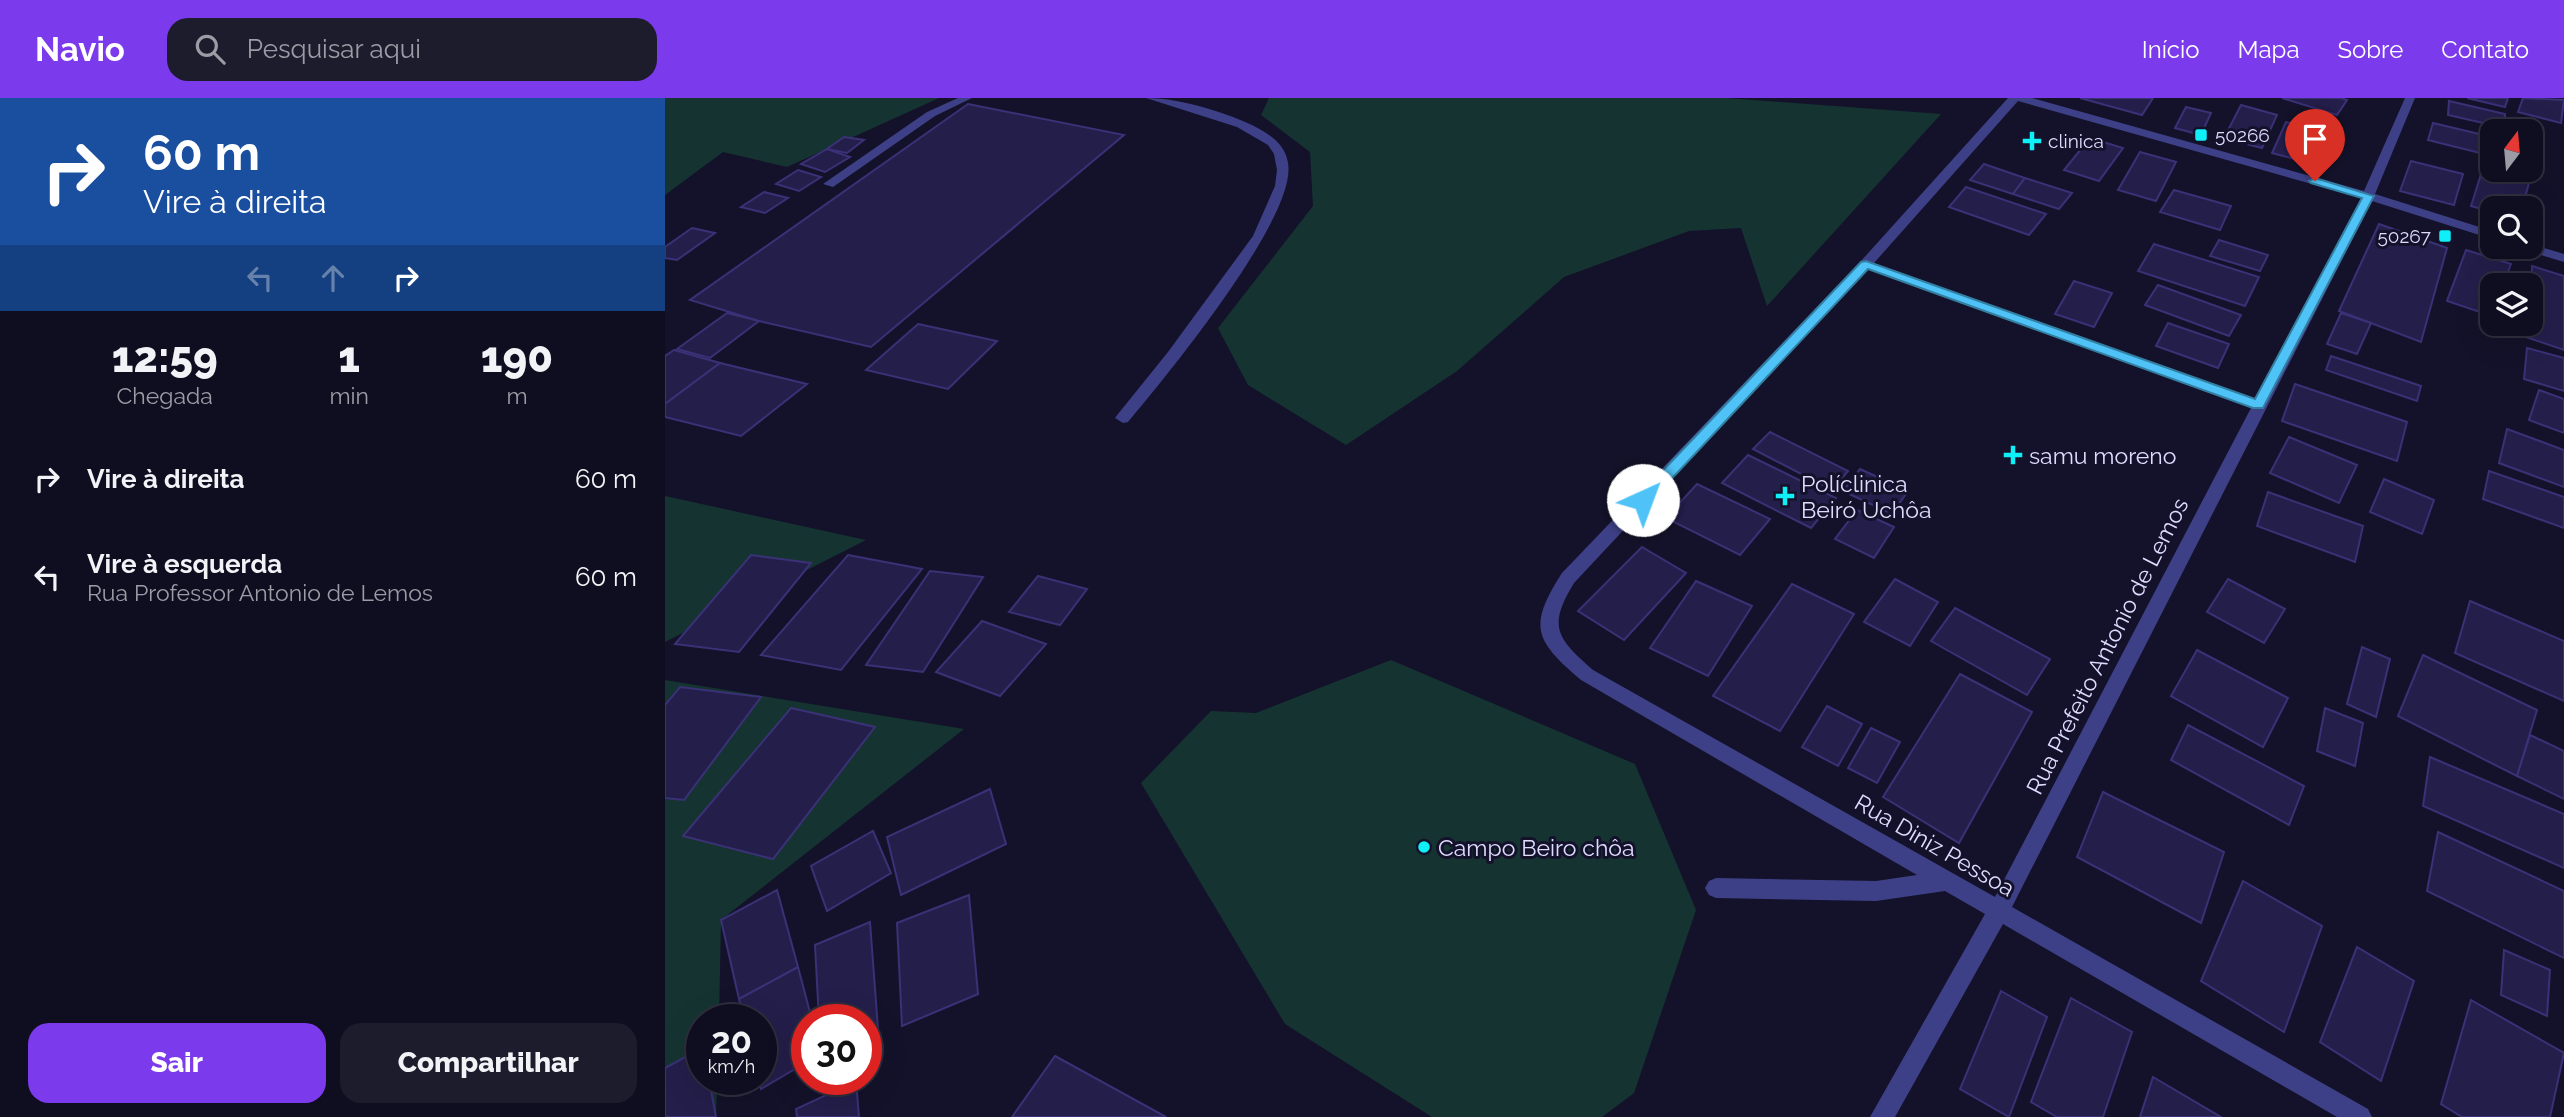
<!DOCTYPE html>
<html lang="pt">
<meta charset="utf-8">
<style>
:root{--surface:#0f0e20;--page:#1d1c2d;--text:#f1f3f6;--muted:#9b9ca5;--line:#2f2e3e;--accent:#7c3aed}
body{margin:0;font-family:Raleway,sans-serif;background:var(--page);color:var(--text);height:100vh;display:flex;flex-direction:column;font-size:26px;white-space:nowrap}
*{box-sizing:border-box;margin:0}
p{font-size:23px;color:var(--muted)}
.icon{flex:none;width:38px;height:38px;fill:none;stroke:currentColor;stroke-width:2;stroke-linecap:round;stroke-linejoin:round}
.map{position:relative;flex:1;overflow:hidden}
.sheet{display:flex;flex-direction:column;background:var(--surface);width:665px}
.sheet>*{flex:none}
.banner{background:#1a4fa0;color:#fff;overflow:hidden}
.needle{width:46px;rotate:16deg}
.fabs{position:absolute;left:1815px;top:21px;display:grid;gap:14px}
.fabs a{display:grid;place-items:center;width:63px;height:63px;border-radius:14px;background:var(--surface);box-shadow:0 7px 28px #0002,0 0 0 2px var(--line);font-size:35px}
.speed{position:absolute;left:21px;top:906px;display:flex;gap:14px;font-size:35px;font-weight:700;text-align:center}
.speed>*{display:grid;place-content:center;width:91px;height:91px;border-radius:50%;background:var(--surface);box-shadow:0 7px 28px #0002,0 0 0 2px var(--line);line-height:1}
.speed small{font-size:18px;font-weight:400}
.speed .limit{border:10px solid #d22;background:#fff;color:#111}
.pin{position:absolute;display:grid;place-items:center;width:60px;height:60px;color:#fff;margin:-72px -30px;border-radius:50% 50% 50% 0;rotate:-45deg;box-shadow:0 0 7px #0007}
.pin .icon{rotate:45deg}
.me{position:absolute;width:77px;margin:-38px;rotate:43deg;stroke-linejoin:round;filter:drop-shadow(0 0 5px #0008)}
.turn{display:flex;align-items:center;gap:24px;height:147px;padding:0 28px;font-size:32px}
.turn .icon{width:91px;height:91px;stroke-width:2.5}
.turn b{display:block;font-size:49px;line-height:60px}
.lanes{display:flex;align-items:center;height:66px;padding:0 28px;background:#0003;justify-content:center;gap:35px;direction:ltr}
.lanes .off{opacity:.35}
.eta{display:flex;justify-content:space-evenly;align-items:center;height:119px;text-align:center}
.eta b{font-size:42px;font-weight:800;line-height:49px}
.cta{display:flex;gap:14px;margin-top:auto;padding:14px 28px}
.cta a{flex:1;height:80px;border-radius:21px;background:var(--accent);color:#fff;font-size:28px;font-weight:800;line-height:80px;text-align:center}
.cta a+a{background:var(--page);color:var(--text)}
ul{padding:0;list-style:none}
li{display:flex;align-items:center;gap:21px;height:98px;padding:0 28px}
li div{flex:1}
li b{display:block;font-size:26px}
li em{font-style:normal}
header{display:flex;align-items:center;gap:42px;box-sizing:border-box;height:98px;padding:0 35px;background:var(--accent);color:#fff}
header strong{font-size:33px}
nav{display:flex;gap:38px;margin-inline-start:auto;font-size:24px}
.search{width:490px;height:63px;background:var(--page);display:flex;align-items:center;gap:18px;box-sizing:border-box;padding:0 24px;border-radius:21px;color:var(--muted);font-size:26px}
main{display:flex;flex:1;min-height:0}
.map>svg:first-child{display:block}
.green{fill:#153431}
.building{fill:#241e4b;stroke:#3a3176;stroke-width:2}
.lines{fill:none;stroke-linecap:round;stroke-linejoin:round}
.minor{fill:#3e4087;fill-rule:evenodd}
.route{fill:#4fc3f7;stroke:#337fa1;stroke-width:2}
.poi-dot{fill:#0eeff8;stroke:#14122a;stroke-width:2.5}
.labels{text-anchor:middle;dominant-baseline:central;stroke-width:6;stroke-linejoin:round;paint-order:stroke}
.far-poi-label{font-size:19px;fill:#dedcfe;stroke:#14122a;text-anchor:start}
.poi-label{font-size:23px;fill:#dedcfe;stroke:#14122a;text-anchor:start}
.street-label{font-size:23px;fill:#dedcfe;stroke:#14122a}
</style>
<header>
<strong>Navio</strong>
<div class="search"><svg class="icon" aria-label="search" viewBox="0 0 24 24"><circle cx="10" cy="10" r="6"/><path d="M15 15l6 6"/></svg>Pesquisar aqui</div>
<nav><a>Início</a><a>Mapa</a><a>Sobre</a><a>Contato</a></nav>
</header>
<main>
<section class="sheet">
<div class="banner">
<div class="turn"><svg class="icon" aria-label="right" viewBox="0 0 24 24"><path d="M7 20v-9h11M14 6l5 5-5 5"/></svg><div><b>60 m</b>Vire à direita</div></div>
<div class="lanes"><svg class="icon off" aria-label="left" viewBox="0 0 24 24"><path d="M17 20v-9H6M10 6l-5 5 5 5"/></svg><svg class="icon off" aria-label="ahead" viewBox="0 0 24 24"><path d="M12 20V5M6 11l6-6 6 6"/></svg><svg class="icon" aria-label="right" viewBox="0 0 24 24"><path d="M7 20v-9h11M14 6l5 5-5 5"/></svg></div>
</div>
<div class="eta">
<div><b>12:59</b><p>Chegada</p></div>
<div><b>1</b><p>min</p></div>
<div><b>190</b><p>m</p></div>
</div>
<ul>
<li><svg class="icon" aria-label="right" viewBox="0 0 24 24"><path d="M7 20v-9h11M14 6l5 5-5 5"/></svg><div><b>Vire à direita</b></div><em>60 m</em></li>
<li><svg class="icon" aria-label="left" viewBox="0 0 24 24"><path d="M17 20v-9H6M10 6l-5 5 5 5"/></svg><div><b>Vire à esquerda</b><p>Rua Professor Antonio de Lemos</p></div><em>60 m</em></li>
</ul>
<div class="cta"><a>Sair</a><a>Compartilhar</a></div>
</section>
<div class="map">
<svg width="1899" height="1019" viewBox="0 0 1899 1019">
<rect width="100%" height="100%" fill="#14122a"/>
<!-- green -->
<g class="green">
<path d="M 0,0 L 274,0 L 122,69 L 58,54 L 0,97 Z"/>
<path d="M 604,0 L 1061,0 L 1276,16 L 1102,208 L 1076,130 L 1024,133 L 899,179 L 792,273 L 681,347 L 583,287 L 553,230 L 648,108 L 645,54 L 596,17 Z"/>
<path d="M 0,398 L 201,442 L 0,544 Z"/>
<path d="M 726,562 L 970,666 L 1031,812 L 969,995 L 937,1019 L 767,1019 L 620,926 L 476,685 L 546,613 L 591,615 Z"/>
<path d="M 0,582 L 299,631 L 56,822 L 54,922 L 37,922 L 37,982 L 52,982 L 51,1019 L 0,1019 Z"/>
</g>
<!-- building -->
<g class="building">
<path d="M 1415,0 L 1488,0 L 1477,17 Z"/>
<path d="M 1617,0 L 1676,0 L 1682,2 L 1672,17 Z"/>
<path d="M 1802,0 L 1843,0 L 1840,9 Z"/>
<path d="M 1858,0 L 1899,2 L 1896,25 L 1853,14 Z"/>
<path d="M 1784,3 L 1840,16 L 1840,30 L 1783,17 Z"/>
<path d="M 303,6 L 459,37 L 206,249 L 94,223 L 25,202 Z"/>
<path d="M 1576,7 L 1612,17 L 1597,50 L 1559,40 Z"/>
<path d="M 1521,9 L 1546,15 L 1536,37 L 1510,30 Z"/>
<path d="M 1621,24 L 1665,36 L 1652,67 L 1607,55 Z"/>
<path d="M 1768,25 L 1827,39 L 1827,58 L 1763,42 Z"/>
<path d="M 179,39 L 199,42 L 182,55 L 162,51 Z"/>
<path d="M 1425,40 L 1458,50 L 1434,83 L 1399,72 Z"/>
<path d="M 162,51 L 185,59 L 160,74 L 136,66 Z"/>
<path d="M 1475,54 L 1511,64 L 1491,103 L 1453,92 Z"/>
<path d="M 1746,63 L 1798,76 L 1789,107 L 1735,93 Z"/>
<path d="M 1319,66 L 1360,80 L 1348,96 L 1305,82 Z"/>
<path d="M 133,72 L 156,79 L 134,93 L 111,86 Z"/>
<path d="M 1817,73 L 1864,85 L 1857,110 L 1827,110 L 1827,114 L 1806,108 Z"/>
<path d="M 1360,80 L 1407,95 L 1394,111 L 1348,96 Z"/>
<path d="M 1301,89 L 1381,116 L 1364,137 L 1284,109 Z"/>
<path d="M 1509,92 L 1566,108 L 1555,132 L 1495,114 Z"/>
<path d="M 99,94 L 123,100 L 100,115 L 76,109 Z"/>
<path d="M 1714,126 L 1782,150 L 1756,244 L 1674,213 Z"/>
<path d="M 27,130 L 50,135 L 12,162 L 0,160 L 0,149 Z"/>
<path d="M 1554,142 L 1603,157 L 1595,173 L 1545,158 Z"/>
<path d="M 1489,146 L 1594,179 L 1580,208 L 1473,173 Z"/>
<path d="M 1801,152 L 1846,166 L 1838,187 L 1827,187 L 1827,218 L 1782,203 Z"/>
<path d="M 1867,168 L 1899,178 L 1899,252 L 1861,239 L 1862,226 L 1866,226 Z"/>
<path d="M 1409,183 L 1447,195 L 1429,229 L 1390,216 Z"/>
<path d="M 1493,187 L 1576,217 L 1564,238 L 1480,207 Z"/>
<path d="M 62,215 L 94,223 L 45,260 L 12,251 Z"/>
<path d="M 1676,215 L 1706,225 L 1692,256 L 1662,246 Z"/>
<path d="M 1503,225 L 1564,246 L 1553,270 L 1491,248 Z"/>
<path d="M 253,226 L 332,243 L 283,291 L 201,272 Z"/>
<path d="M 1862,250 L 1899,260 L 1899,293 L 1859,281 Z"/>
<path d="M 9,252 L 55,265 L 0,306 L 0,258 Z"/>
<path d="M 1666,258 L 1756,288 L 1752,303 L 1661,272 Z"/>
<path d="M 55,265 L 142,286 L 76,338 L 0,319 L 0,306 Z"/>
<path d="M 1630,286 L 1742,324 L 1732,363 L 1617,323 Z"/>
<path d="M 1874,292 L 1899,301 L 1899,335 L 1864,322 Z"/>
<path d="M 1842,331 L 1899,352 L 1899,389 L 1834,365 Z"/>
<path d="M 1105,334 L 1183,373 L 1167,392 L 1088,351 Z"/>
<path d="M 1624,339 L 1692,367 L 1674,405 L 1605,375 Z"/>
<path d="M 1083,357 L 1171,400 L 1146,430 L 1057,385 Z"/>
<path d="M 1195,371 L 1243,393 L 1227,416 L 1178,393 Z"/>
<path d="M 1824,373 L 1899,399 L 1899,430 L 1818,401 Z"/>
<path d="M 1719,381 L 1769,402 L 1757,436 L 1705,414 Z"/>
<path d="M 1032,386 L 1105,421 L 1075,457 L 1001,420 Z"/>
<path d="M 1603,394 L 1698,428 L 1690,464 L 1592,428 Z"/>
<path d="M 1192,412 L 1229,429 L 1209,460 L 1170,441 Z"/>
<path d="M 977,449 L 1021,475 L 959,542 L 913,513 Z"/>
<path d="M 86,457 L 146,465 L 74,554 L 10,546 Z"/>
<path d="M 183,457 L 257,471 L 176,572 L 96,557 Z"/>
<path d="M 265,473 L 318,479 L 258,574 L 201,567 Z"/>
<path d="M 373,478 L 422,491 L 395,527 L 344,514 Z"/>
<path d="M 1230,481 L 1273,504 L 1245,548 L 1199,524 Z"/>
<path d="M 1563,481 L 1620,511 L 1599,545 L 1542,514 Z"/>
<path d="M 1031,483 L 1087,508 L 1043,578 L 985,550 Z"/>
<path d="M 1127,486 L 1189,516 L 1115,633 L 1048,598 Z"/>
<path d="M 1805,503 L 1899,543 L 1899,603 L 1790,555 Z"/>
<path d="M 1290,510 L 1385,561 L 1362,597 L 1266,543 Z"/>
<path d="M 317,523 L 381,546 L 335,598 L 271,574 Z"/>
<path d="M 1697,549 L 1725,561 L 1711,619 L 1682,606 Z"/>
<path d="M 1532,552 L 1623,600 L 1598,649 L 1506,598 Z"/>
<path d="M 1758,557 L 1872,612 L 1852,678 L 1733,618 Z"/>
<path d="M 1295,576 L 1367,614 L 1294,745 L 1218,699 Z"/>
<path d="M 15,589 L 96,599 L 19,702 L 0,700 L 0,607 Z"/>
<path d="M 1162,608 L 1197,626 L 1173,668 L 1137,649 Z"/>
<path d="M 126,610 L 210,629 L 108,761 L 18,738 Z"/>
<path d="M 1660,610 L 1698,625 L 1690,668 L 1652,653 Z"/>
<path d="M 1523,627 L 1639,688 L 1624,727 L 1506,662 Z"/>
<path d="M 1206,630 L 1235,644 L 1212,685 L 1183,670 Z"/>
<path d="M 1865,637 L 1899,653 L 1899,701 L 1852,678 Z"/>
<path d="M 1765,659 L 1899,716 L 1899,770 L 1758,708 Z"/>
<path d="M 325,691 L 341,746 L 236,797 L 222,739 Z"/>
<path d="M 1438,694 L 1559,754 L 1536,825 L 1412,759 Z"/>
<path d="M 208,733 L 226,775 L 162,813 L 146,768 Z"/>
<path d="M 1773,734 L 1899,793 L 1899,860 L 1762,793 Z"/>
<path d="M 1578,783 L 1657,828 L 1619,934 L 1536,883 Z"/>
<path d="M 112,792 L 133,869 L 74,901 L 56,822 Z"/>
<path d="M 304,797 L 313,896 L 237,928 L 232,825 Z"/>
<path d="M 205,824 L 213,931 L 201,936 L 201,922 L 154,922 L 150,847 Z"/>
<path d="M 1692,849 L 1749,883 L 1716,983 L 1655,944 Z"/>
<path d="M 1839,852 L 1885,872 L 1882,918 L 1836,897 Z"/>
<path d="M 133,869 L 147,922 L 142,922 L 142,964 L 96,991 L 93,982 L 96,982 L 96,922 L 79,922 L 74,901 Z"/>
<path d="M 1336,893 L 1382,919 L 1344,1019 L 1295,991 Z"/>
<path d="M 1406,900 L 1467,934 L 1438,1019 L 1392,1019 L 1366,1004 Z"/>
<path d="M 1806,902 L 1899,955 L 1885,1019 L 1797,1019 L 1776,1006 Z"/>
<path d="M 37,950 L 37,982 L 44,982 L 51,1019 L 0,1019 L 0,970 Z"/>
<path d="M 390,958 L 501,1019 L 347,1019 Z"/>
<path d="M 1488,979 L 1556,1019 L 1475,1019 Z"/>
<path d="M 191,983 L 194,1019 L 132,1019 L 131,1011 Z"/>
</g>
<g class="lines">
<!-- minor -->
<g class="minor">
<path d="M 293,0 L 307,0 L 270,18 L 168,89 L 158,86 L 262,14 Z"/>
<path d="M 481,0 C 510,0 540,9 568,19 C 590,28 619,39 623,65 C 633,118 501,279 463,324 L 458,325 L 450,320 L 453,316 L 503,254 L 588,138 L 610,88 L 612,72 L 609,56 L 603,47 L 572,29 Z"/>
<path d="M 1343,0 L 1367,0 L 1699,93 L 1740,0 L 1750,0 L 1710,96 L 1827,133 L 1827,141 L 1707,103 L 1347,809 L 1703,1011 L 1707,1019 L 1672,1019 L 1338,826 L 1230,1019 L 1205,1019 L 1320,816 L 1280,793 L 1211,803 L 1051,800 L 1044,797 L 1040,790 L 1044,783 L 1051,780 L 1211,783 L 1252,777 L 916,582 C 869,542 863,528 897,475 L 1196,163 ZM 1353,3 L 1696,100 L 1591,301 L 1209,165 ZM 1203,171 L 1586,310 L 1330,799 L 928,572 C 892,540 882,529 909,485 Z"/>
<path d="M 1866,146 L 1899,156 L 1899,164 L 1859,152 L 1858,149 L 1866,149 Z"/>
</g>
</g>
<!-- route -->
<path class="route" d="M 1650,80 L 1709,98 L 1598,310 L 1588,310 L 1203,171 L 983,406 L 978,407 L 970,402 L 1196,164 L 1201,163 L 1590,301 L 1697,100 L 1646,85 L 1644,83 Z"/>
<!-- markers -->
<g class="poi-dot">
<rect x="1529" y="30" width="14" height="14" rx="3.5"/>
<path d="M1363.5 32.5h7v7h7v7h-7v7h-7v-7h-7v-7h7z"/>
<rect x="1773" y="131" width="14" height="14" rx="3.5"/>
<path d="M1344.5 346.5h7v7h7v7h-7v7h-7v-7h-7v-7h7z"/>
<path d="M1116.5 387.5h7v7h7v7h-7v7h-7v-7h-7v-7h7z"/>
<circle cx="759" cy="749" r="7"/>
</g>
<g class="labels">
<!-- far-poi labels -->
<g class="far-poi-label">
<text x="1550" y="37">50266</text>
<text x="1383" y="43">clinica</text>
<text x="1766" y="138" text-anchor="end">50267</text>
</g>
<!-- poi labels -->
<g class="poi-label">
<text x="1364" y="357">samu moreno</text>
<text x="1136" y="385">Políclinica<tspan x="1136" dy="26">Beiró Uchôa</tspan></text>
<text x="773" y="749">Campo Beiro chôa</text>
</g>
<!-- street labels -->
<g class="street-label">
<text transform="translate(1442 548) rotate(-63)">Rua Prefeito Antonio de Lemos</text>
<text transform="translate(1270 747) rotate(30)">Rua Diniz Pessoa</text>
</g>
</g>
</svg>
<div class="fabs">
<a><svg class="needle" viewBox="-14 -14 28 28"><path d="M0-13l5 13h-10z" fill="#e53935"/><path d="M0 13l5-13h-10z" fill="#9b9ca5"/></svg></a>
<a><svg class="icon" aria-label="search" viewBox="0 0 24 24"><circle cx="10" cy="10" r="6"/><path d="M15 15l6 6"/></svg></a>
<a><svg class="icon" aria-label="layers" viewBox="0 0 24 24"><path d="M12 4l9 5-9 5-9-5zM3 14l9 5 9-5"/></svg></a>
</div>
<div class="speed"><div>20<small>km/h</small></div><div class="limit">30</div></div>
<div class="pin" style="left:1650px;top:83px;background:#d93025"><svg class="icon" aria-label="arrive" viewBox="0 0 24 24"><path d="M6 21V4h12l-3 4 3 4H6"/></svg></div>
<svg class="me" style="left:978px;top:402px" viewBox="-20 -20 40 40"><circle r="19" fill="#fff"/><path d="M0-13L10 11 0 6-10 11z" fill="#4fc3f7"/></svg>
</div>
</main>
